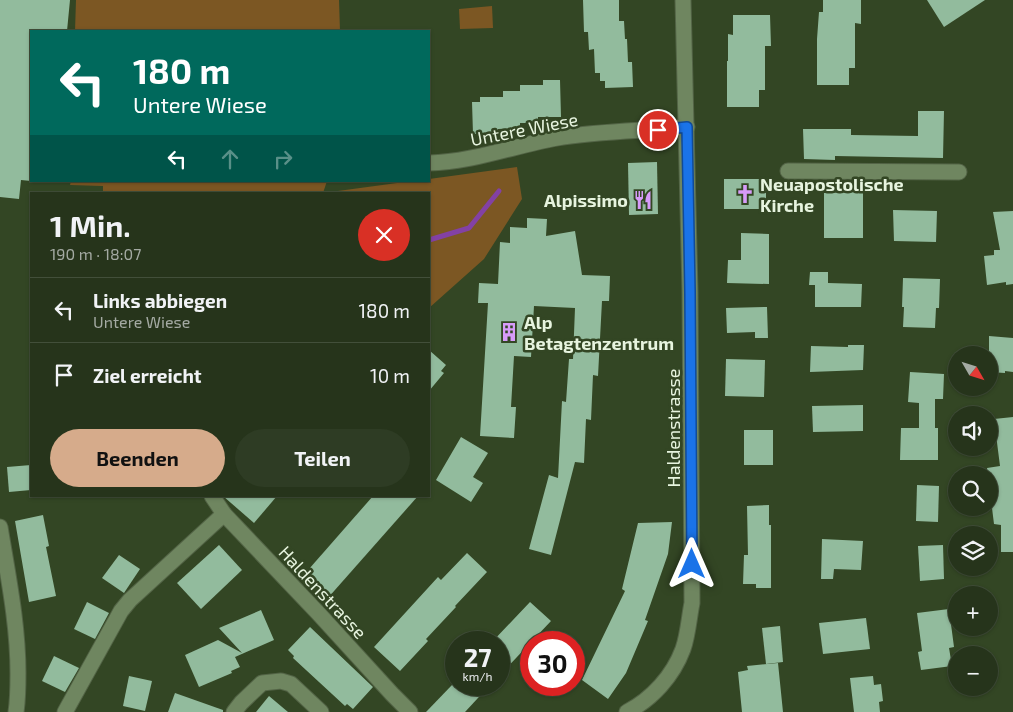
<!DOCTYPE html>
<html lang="de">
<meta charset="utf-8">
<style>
:root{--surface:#26341b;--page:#2e3c24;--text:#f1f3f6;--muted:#a4aaa3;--line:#424f3a;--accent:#d6ab8b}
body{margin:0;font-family:"Exo 2",sans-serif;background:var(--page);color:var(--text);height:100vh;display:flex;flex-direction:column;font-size:19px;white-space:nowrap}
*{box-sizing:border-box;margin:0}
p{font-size:16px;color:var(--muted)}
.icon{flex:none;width:28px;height:28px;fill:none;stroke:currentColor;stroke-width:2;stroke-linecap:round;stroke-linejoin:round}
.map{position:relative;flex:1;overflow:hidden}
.drawer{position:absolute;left:30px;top:192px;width:400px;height:305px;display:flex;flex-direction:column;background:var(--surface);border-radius:0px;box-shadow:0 1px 4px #0004,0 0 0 1px var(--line)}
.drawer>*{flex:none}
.banner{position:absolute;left:30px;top:30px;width:400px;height:152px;border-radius:0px;box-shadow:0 1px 4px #0004,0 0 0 1px var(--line);background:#00695c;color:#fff;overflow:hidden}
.needle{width:32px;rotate:129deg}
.controls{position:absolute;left:948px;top:346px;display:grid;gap:10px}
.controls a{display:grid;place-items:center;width:50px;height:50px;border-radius:50%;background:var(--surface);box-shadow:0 1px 4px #0004,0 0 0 1px var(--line);font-size:25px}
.speed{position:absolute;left:445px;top:631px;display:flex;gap:10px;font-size:25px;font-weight:700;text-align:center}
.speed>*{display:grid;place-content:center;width:65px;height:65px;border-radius:50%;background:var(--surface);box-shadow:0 1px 4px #0004,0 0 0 1px var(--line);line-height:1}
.speed small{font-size:12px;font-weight:400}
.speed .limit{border:8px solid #d22;background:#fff;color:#111}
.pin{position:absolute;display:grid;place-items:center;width:42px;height:42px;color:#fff;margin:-21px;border:2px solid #fff;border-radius:50%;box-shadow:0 1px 5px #0007}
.me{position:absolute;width:55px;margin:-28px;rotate:0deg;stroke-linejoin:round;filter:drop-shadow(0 0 4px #0008)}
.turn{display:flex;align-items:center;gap:18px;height:105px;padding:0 20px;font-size:22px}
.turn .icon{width:65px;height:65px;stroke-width:2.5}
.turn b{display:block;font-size:35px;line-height:42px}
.lanes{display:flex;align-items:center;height:48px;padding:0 20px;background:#0003;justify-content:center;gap:25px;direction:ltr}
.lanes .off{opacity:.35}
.round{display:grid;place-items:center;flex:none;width:52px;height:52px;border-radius:26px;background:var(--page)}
.overview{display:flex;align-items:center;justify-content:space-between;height:85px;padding:0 20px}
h1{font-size:30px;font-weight:700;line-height:38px}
.action{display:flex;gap:10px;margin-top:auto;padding:10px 20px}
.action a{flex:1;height:58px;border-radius:30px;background:var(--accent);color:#111;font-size:20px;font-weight:700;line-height:58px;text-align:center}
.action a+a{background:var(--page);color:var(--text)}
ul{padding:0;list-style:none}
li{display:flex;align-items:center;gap:15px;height:65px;padding:0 20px;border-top:1px solid var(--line)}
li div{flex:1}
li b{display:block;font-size:19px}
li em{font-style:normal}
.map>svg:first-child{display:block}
.green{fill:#7c5723}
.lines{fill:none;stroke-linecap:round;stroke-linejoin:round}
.stream{stroke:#8341a4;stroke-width:5}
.building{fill:#92bb9d}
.minor-casing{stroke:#536446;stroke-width:17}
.minor{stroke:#6f8660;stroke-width:15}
.route-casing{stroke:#114b97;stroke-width:12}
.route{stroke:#1a73e8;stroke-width:9}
.labels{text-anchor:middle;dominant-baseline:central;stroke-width:5;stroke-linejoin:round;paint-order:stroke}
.street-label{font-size:18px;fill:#e7f4df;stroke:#334624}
.poi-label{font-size:18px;font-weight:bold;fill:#e7f4df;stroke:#334624;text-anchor:start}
</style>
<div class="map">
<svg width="1013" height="712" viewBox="0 0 1013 712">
<rect width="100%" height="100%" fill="#334624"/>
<!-- green -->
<g class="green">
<path d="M 76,0 L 339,0 L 340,31 L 75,31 Z"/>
<path d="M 492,6 L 493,28 L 460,29 L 459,9 Z"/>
<path d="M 517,167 L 522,199 L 484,259 L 429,308 L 429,194 L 103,194 L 103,186 L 70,185 L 71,181 L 327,181 L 323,193 L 412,181 L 429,181 L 429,179 Z"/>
</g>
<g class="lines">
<!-- stream -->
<path class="stream" d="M 429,240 L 469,228 L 499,191"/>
</g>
<!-- building -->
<g class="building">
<path d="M 0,0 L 70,0 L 67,31 L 31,31 L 31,181 L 21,180 L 19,199 L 0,197 Z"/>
<path d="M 583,0 L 619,0 L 619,21 L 624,21 L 625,39 L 627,39 L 628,62 L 632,62 L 633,87 L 605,88 L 605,81 L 600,81 L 600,73 L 595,73 L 594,49 L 589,50 L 588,32 L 584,32 Z"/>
<path d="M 823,0 L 861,0 L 861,24 L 855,23 L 855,68 L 849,68 L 849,85 L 817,85 L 817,39 L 819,12 L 823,12 Z"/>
<path d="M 927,0 L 985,0 L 944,27 Z"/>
<path d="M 733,15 L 770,15 L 771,46 L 765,46 L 765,90 L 759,90 L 759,107 L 727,107 L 727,61 L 728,61 L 728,34 L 733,35 Z"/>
<path d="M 543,80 L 560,80 L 561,117 L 538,117 L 538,123 L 520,123 L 520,128 L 498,129 L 498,133 L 473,134 L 472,102 L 480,102 L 480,97 L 503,97 L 503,91 L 520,91 L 520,85 L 543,85 Z"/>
<path d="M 918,111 L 944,111 L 943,158 L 835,156 L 835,160 L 804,159 L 803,129 L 851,129 L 851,135 L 918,136 Z"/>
<path d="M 657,162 L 658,214 L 629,215 L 628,163 Z"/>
<rect x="724" y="179" width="42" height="30"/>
<path d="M 863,192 L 863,238 L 824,238 L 824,193 Z"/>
<path d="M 893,210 L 937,211 L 936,242 L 894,241 Z"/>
<path d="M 1013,211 L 1013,284 L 1006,285 L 1006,282 L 987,285 L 984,256 L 994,255 L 994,250 L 1000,250 L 993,212 Z"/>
<path d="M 527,218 L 547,219 L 546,236 L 575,231 L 582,275 L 610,276 L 609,301 L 602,301 L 598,376 L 593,375 L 591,420 L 586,419 L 584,463 L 575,462 L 551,555 L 529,549 L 549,475 L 558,478 L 562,401 L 566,402 L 569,359 L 573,359 L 575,308 L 534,306 L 531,357 L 514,356 L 511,407 L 516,407 L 514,438 L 480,436 L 488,303 L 478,303 L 479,283 L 498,284 L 500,242 L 510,243 L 510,227 L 527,228 Z"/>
<path d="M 741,233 L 769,234 L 769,284 L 727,283 L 728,260 L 741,260 Z"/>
<path d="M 810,272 L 828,272 L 828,283 L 862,284 L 861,307 L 815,307 L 815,285 L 809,285 Z"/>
<path d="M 903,278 L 940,279 L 939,308 L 936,308 L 935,328 L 903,327 L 904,307 L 902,307 Z"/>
<path d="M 767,307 L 768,338 L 755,338 L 755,332 L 727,333 L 726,308 Z"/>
<path d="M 989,336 L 1013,338 L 1013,372 L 1005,371 L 1005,373 L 989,372 Z"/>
<path d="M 848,345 L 864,345 L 863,370 L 810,372 L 811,346 L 848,347 Z"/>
<path d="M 429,350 L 446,365 L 441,371 L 444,373 L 429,391 Z"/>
<path d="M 726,359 L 765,360 L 764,397 L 725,396 Z"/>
<path d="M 910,372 L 944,374 L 943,399 L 935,399 L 935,428 L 938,428 L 938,460 L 900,460 L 901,428 L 919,428 L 919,403 L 908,402 Z"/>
<path d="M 863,405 L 863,431 L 813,432 L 812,406 Z"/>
<path d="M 1013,417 L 1013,552 L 1001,552 L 1001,525 L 994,524 L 987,468 L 1000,466 L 994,419 Z"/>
<rect x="744" y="430" width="29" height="35"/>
<path d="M 461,437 L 488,453 L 473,477 L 483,483 L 471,502 L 436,480 Z"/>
<path d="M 31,465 L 31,490 L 9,492 L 7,467 Z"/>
<path d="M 917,485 L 939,486 L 938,522 L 916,521 Z"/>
<path d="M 223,496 L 277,496 L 254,523 Z"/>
<path d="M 373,496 L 418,496 L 327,599 L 302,577 Z"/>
<path d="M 769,505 L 769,525 L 771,525 L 771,588 L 756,588 L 756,584 L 743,584 L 744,555 L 748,555 L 747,506 Z"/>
<path d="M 43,515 L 49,546 L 46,547 L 56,596 L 29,602 L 15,521 Z"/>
<path d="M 672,522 L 668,554 L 645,620 L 648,621 L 626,673 L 608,699 L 582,680 L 625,591 L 622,589 L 638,523 Z"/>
<path d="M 822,539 L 863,541 L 861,570 L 834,569 L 833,579 L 821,579 Z"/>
<path d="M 219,545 L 242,570 L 201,609 L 177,583 Z"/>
<path d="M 943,545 L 944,579 L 920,581 L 918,546 Z"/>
<path d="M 467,553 L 487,572 L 455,606 L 456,607 L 426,639 L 428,641 L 400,671 L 374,647 L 438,577 L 441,580 Z"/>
<path d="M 119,555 L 140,569 L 124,593 L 102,578 Z"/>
<path d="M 87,602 L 109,613 L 95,639 L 74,629 Z"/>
<path d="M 530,602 L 551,621 L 499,676 L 499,642 L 492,642 Z"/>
<path d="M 949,609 L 954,647 L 949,648 L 952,666 L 921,670 L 918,652 L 922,651 L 917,613 Z"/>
<path d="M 261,610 L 274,640 L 235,657 L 240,667 L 231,671 L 232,673 L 199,687 L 185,655 L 218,640 L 242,653 L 219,628 Z"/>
<path d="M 866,618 L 870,649 L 823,654 L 819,623 Z"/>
<path d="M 780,626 L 783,662 L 766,664 L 762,628 Z"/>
<path d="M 310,627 L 373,687 L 353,709 L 347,704 L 345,706 L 293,658 L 294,656 L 288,650 Z"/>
<path d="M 54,656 L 79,668 L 65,692 L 42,681 Z"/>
<path d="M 778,663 L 783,712 L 742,712 L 738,672 L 748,670 L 747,666 Z"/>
<path d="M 129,676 L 152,681 L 145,711 L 123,706 Z"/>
<path d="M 873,676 L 874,685 L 881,684 L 883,701 L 879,702 L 880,712 L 854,712 L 850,678 Z"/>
<path d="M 452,685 L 490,685 L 465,712 L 426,712 Z"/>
<path d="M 175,693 L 223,710 L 223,712 L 168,712 Z"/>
<path d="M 269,696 L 288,712 L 256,712 Z"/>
</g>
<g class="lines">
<!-- minor casing -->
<g class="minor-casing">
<g id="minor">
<path d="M 429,163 C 473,162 513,146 557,138 C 599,131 644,131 687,127"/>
<path d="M 788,171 L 959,172"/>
<path d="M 212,496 L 224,514 L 319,614 L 392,694 L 410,712"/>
<path d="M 0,527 C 8,576 18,624 18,673 C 18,686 18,699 16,712"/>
<path d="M 65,712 L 121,611 L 130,600 L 224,514"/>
<path d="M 234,712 L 241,703 L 262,683 L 281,681 L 291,684 L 321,712"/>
<path d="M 627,712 C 652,699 673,676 683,649 C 688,635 689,618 692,603 L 690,292 L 683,0"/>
</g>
</g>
<!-- minor -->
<use href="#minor" class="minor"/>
</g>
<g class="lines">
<!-- route casing -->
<g class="route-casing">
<path id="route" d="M 658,130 L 687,127 L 690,292 L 692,564"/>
</g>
<!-- route -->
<use href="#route" class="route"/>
</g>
<!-- icons -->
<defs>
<g id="church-bare" transform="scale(1.5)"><path d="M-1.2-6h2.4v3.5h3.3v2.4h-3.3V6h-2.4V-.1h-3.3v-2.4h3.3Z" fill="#d79bf9" stroke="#334624" stroke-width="2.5" paint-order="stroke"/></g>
<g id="restaurant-bare" transform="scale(1.5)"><path d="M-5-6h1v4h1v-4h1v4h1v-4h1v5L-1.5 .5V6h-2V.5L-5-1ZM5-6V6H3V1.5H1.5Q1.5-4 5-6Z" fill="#d79bf9" stroke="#334624" stroke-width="2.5" paint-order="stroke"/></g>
<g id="building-bare" transform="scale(1.5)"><path d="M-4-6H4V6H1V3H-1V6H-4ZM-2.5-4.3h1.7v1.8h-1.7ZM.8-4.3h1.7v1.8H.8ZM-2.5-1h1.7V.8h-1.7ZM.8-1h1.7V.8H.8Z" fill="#d79bf9" stroke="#334624" stroke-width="2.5" paint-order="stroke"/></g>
</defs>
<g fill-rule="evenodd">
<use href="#church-bare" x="745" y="194"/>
<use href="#restaurant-bare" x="643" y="200"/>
<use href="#building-bare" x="509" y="332"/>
</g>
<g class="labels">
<!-- street labels -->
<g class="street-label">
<text transform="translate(524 129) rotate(-11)">Untere Wiese</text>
<text transform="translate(673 428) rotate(-90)">Haldenstrasse</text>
<text transform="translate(323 592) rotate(47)">Haldenstrasse</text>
</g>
<!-- poi labels -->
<g class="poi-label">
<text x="760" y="184">Neuapostolische<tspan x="760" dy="21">Kirche</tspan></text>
<text x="628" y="200" text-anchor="end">Alpissimo</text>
<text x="524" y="322">Alp<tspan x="524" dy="21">Betagtenzentrum</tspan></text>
</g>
</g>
</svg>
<div class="controls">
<a><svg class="needle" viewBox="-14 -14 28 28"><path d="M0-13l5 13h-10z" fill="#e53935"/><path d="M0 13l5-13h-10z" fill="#a4aaa3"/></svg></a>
<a><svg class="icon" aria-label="sound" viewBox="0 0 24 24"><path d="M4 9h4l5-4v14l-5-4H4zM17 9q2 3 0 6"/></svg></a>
<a><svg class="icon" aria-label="search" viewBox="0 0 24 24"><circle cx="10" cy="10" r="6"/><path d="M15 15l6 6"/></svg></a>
<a><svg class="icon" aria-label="layers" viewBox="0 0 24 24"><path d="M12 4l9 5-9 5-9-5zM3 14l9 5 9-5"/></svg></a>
<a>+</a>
<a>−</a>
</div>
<div class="speed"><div>27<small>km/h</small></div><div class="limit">30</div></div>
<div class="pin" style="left:658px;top:130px;background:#d93025"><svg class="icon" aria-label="arrive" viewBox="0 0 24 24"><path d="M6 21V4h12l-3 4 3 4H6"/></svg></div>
<svg class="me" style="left:692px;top:564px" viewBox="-20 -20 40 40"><path d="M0-17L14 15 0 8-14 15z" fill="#1a73e8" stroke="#fff" stroke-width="4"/></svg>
<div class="banner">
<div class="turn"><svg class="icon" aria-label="left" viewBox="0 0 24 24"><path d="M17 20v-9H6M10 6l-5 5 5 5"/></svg><div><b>180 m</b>Untere Wiese</div></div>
<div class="lanes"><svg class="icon" aria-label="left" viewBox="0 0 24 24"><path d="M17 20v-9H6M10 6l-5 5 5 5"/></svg><svg class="icon off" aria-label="ahead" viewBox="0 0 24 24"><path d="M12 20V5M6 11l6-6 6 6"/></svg><svg class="icon off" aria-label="right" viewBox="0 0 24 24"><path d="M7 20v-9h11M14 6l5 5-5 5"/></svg></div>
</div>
<section class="drawer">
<div class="overview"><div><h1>1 Min.</h1><p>190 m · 18:07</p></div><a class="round" style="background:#d93025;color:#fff"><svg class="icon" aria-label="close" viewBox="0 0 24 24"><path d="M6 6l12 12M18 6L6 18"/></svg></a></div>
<ul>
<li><svg class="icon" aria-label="left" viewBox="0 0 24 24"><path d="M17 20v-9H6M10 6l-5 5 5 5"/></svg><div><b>Links abbiegen</b><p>Untere Wiese</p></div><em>180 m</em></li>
<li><svg class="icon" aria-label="arrive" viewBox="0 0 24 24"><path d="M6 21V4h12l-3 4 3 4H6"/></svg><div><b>Ziel erreicht</b></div><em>10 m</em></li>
</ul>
<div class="action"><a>Beenden</a><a>Teilen</a></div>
</section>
</div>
